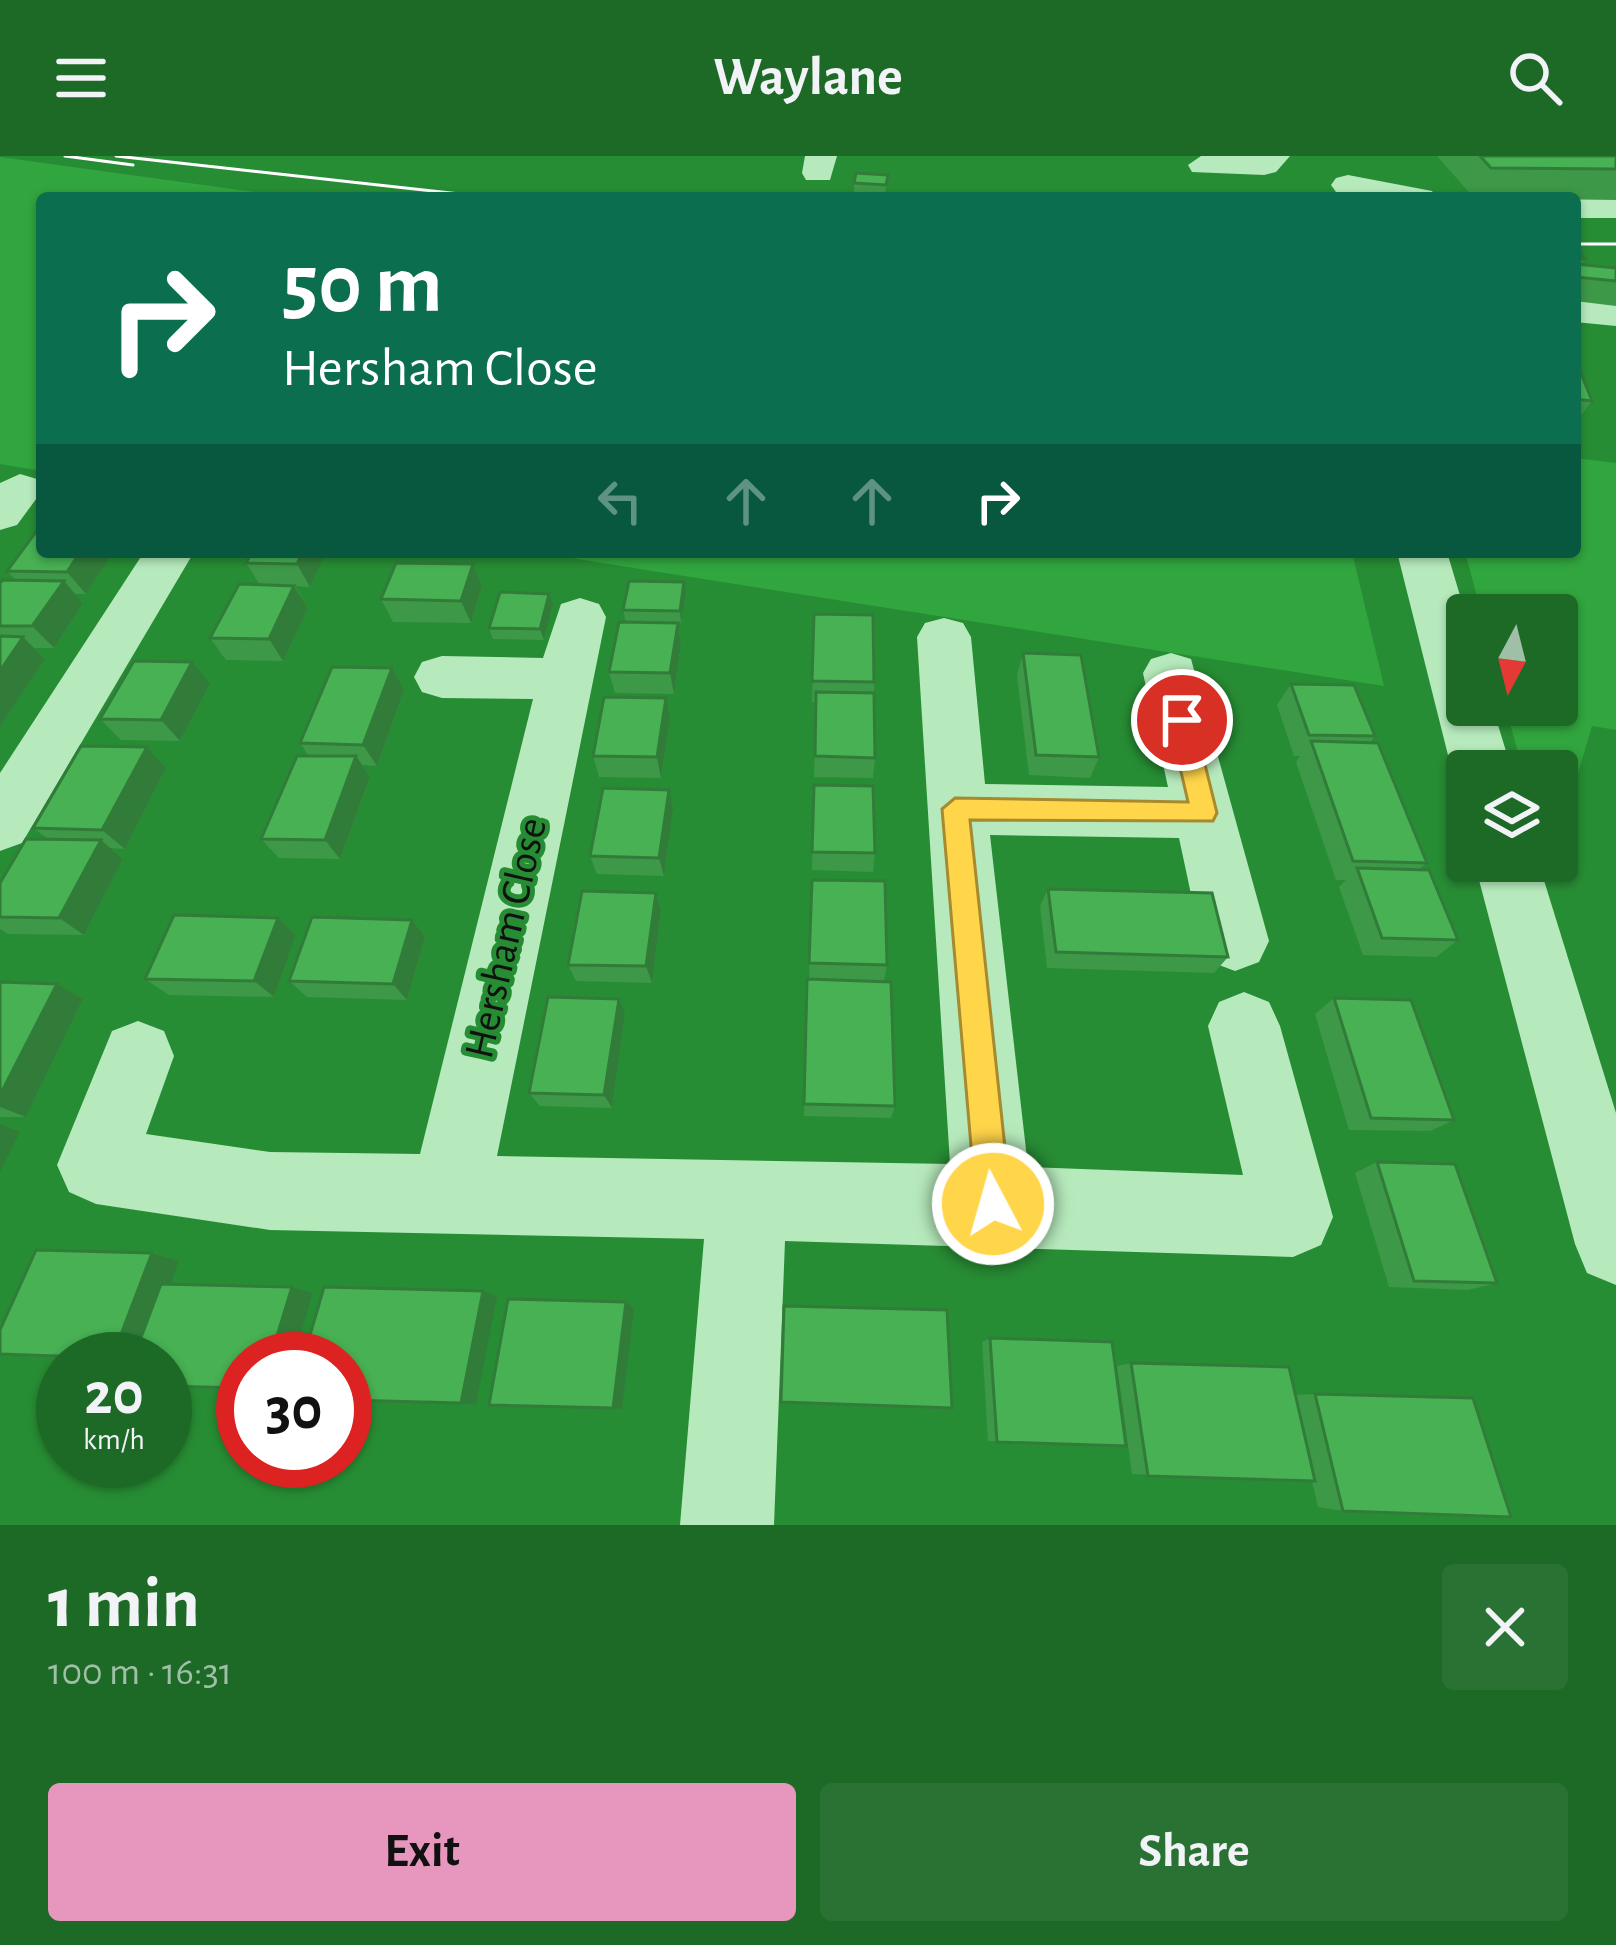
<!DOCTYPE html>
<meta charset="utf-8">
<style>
:root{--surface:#1d6a27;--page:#2a7233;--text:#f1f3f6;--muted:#a0bfa7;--accent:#e797bd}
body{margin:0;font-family:"Alegreya Sans",sans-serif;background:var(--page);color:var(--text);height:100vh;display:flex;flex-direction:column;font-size:45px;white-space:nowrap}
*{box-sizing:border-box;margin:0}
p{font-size:39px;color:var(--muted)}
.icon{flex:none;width:66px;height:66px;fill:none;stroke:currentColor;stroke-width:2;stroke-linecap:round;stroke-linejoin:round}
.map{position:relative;height:1369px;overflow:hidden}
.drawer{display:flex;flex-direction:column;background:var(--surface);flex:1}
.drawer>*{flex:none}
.banner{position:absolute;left:36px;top:36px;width:1545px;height:366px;border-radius:12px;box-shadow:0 3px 9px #0004;background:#0b6e4f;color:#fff;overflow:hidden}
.needle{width:78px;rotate:187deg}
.fabs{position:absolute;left:1446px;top:438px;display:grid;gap:24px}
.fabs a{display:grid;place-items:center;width:132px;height:132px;border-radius:12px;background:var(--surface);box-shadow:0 3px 9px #0004;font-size:60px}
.speed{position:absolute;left:36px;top:1176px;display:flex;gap:24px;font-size:60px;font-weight:700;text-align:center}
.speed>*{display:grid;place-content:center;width:156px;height:156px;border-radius:50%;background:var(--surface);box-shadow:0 3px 9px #0004;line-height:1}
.speed small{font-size:30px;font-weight:400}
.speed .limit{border:18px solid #d22;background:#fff;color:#111}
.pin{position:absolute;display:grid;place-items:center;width:102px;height:102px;color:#fff;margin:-51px;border:6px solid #fff;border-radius:50%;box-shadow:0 3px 12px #0007}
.me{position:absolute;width:132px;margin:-66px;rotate:354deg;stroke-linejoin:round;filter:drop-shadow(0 0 9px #0008)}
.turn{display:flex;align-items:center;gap:42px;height:252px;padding:0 48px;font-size:54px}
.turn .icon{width:156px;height:156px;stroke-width:2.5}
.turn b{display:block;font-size:84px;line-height:102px}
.lanes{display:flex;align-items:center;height:114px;padding:0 48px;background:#0003;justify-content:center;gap:60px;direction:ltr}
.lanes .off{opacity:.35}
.round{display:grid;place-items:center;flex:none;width:126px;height:126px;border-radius:12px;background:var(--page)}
.summary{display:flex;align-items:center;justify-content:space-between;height:204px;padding:0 48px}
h1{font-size:72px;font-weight:700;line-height:90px}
.button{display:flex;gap:24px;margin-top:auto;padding:24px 48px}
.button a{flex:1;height:138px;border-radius:12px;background:var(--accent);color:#111;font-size:48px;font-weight:700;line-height:138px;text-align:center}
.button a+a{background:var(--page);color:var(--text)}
header{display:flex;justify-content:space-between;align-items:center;height:156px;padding:0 48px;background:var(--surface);font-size:54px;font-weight:700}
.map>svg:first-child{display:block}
.green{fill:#31a53e}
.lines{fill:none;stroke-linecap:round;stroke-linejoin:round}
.minor{fill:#b6eabc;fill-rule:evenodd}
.tram{stroke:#fff;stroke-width:3}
.wall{fill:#3d9847}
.shaded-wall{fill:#327c3a}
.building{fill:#47b153;stroke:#327c3a;stroke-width:3}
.route{fill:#ffd54a;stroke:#a68a30;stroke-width:3}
.labels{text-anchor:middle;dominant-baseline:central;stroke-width:10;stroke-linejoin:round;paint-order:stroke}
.street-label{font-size:42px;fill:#111;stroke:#278d34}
</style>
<header><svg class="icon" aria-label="menu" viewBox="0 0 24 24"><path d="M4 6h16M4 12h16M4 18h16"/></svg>Waylane<svg class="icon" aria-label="search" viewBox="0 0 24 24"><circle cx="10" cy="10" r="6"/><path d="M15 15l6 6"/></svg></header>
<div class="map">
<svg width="1616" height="1369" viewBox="0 0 1616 1369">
<rect width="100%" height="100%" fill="#278d34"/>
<!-- green -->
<g class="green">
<path d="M 0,1 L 298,42 L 42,42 L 42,315 L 0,308 Z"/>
<path d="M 1575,302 L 1616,307 L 1616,574 L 1592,570 L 1557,688 L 1557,615 L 1523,615 L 1505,549 L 1557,549 L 1557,459 L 1482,459 L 1465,396 L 1575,396 Z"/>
<path d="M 535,396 L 1352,396 L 1384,530 L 646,414 Z"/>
</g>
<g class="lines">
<!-- minor -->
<g class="minor">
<path d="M 805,0 L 837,0 L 830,24 L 806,24 L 802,17 Z"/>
<path d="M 1201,0 L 1290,0 L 1276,16 L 1264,19 L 1192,16 L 1188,9 Z"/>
<path d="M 1348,19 L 1432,35 L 1437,42 L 1364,42 L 1336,36 L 1331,29 L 1336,22 Z"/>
<path d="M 1574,42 L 1616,42 L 1616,62 L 1575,62 Z"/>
<path d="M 1575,142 L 1616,146 L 1616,170 L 1575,166 Z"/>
<path d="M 20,318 L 37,323 L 42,335 L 17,369 L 0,374 L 0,327 Z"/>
<path d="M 144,396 L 194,396 L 22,687 L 0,695 L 0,617 Z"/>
<path d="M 1397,396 L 1447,396 L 1467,463 L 1467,549 L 1492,549 L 1512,615 L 1467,615 L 1467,634 L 1452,615 Z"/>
<path d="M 580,442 L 599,448 L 606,461 L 497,1000 L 950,1008 L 917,481 L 925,467 L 944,462 L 963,467 L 971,481 L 985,628 L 1168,631 L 1143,517 L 1151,503 L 1171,497 L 1191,503 L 1269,785 L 1259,806 L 1235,815 L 1211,806 L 1201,785 L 1179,682 L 990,679 L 1028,1011 L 1243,1019 L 1208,870 L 1219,846 L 1244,836 L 1269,846 L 1280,870 L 1333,1061 L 1321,1089 L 1293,1101 L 785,1085 L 774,1369 L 680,1369 L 704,1083 L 270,1074 L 96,1048 L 69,1036 L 57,1009 L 112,875 L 138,865 L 164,875 L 174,900 L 146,978 L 270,996 L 420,998 L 533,543 L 442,542 L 422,536 L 414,521 L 422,506 L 442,500 L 543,502 L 561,448 Z"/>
<path d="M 1474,705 L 1538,705 L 1616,957 L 1616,1129 L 1587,1117 L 1575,1088 Z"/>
</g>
<!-- tram -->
<g class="tram">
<path d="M 65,0 L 133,9"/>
<path d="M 116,0 L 496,42"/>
<path d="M 1575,88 L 1616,88"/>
</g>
</g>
<!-- wall -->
<g class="wall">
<path d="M 1437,0 L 1616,0 L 1616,44 L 1474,42 Z"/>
<path d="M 888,19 L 885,39 L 854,38 L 854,27 Z"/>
<path d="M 1575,92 L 1585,103 L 1581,109 L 1616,112 L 1616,150 L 1575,145 Z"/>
<path d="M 1575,206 L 1592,245 L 1575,267 Z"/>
<path d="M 326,396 L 310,431 L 295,430 L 308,452 L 283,505 L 226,504 L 210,482 L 260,429 L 246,407 Z"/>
<path d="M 113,397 L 86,438 L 75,438 L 83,447 L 54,492 L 34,492 L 45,503 L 0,571 L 0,427 L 16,424 L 7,415 Z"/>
<path d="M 473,408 L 482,430 L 471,467 L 393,466 L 381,443 Z"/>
<path d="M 686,437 L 681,467 L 626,466 L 623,454 Z"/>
<path d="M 553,449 L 544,484 L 493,483 L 489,472 Z"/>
<path d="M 814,458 L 874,526 L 875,602 L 873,622 L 814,621 L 816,546 L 812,546 Z"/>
<path d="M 678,467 L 681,489 L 674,538 L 615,537 L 609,516 Z"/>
<path d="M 1023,497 L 1099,601 L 1090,622 L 1029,619 L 1017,519 Z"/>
<path d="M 210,528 L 180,585 L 121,584 L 100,563 Z"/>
<path d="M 1291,528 L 1375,580 L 1370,587 L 1427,707 L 1419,713 L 1458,784 L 1436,801 L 1363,799 L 1339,731 L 1346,724 L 1336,724 L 1296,606 L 1300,600 L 1294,600 L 1277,549 Z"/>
<path d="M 404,534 L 377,610 L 362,609 L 370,621 L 340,703 L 279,702 L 261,683 L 309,600 L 300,587 Z"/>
<path d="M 670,563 L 661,622 L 599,621 L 593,600 Z"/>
<path d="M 166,612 L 125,693 L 110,692 L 123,703 L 84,779 L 8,778 L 0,773 L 0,727 L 48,683 L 33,672 Z"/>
<path d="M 814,629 L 875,697 L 873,716 L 812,714 Z"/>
<path d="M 673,654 L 664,720 L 597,718 L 590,700 Z"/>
<path d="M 812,724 L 887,809 L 884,825 L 809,823 Z"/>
<path d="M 1048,733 L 1228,801 L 1214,817 L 1047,812 L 1040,750 Z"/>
<path d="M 656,737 L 661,754 L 652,827 L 576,825 L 568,809 Z"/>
<path d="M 278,762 L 296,779 L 274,841 L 169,839 L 145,823 Z"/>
<path d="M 425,781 L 407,844 L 307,841 L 289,825 Z"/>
<path d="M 807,823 L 895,950 L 891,962 L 804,960 Z"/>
<path d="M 0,826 L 57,828 L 83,843 L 26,961 L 0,961 Z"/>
<path d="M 1334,842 L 1454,964 L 1430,975 L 1349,974 L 1315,858 Z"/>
<path d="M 625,858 L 612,952 L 540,950 L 529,937 Z"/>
<path d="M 1377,1006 L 1497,1127 L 1468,1134 L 1389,1131 L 1355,1017 Z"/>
<path d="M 152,1097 L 179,1105 L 170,1128 L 313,1137 L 294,1203 L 243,1203 L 243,1233 L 165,1231 L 165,1203 L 85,1203 L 0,1199 Z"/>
<path d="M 990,1182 L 1126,1290 L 988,1285 L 982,1186 Z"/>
<path d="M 1131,1207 L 1296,1239 L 1315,1238 L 1343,1355 L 1318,1351 L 1312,1325 L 1132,1318 L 1117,1210 Z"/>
<path d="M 781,1246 L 952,1252 L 946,1253 Z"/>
</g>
<!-- shaded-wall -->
<g class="shaded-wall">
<path d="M 80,396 L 113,397 L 86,438 L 67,416 Z"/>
<path d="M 303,396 L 326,396 L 310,431 L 297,408 Z"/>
<path d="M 473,408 L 482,430 L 471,467 L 461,445 Z"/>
<path d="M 64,425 L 83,447 L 54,492 L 32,470 Z"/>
<path d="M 684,426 L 686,437 L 681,467 L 680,455 Z"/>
<path d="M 294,430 L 308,452 L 283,505 L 269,483 Z"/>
<path d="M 549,438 L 553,449 L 544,484 L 540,473 Z"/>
<path d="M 678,467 L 681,489 L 674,538 L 670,517 Z"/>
<path d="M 23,481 L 45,503 L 0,571 L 0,515 Z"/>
<path d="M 192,506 L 210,528 L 180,585 L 161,564 Z"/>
<path d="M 392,512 L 404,534 L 377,610 L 363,589 Z"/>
<path d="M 666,542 L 670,563 L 661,622 L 657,601 Z"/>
<path d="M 147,591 L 166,612 L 125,693 L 102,674 Z"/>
<path d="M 356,600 L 370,621 L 340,703 L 325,684 Z"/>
<path d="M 669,634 L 673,654 L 664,720 L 659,702 Z"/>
<path d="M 101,684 L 123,703 L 84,779 L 59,762 Z"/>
<path d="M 656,737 L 661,754 L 652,827 L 646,810 Z"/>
<path d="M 278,762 L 296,779 L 274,841 L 254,825 Z"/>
<path d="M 412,764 L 425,781 L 407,844 L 393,828 Z"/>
<path d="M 57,828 L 83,843 L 26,961 L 0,951 L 0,939 Z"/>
<path d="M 619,843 L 625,858 L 612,952 L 604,939 Z"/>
<path d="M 0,968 L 20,976 L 0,1016 Z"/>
<path d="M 152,1097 L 179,1105 L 143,1203 L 112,1202 Z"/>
<path d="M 292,1131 L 313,1137 L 294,1203 L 270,1203 Z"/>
<path d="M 483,1135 L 497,1140 L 476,1249 L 461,1247 Z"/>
<path d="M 626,1146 L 634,1152 L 622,1253 L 613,1252 Z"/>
</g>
<!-- building -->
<g class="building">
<path d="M 1480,0 L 1616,0 L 1616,13 L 1491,12 Z"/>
<path d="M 856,17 L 888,19 L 886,29 L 854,27 Z"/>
<path d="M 1575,92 L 1585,103 L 1575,103 Z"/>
<path d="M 1575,108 L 1616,112 L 1616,125 L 1575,121 Z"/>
<path d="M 1575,206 L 1577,207 L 1592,245 L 1575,243 Z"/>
<path d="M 38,373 L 42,373 L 42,396 L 80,396 L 67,416 L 7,415 Z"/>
<path d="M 252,396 L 303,396 L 297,408 L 246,407 Z"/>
<path d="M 396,407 L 473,408 L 461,445 L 381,443 Z"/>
<path d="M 3,424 L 64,425 L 32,470 L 0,470 L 0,427 Z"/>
<path d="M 629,425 L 684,426 L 680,455 L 623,454 Z"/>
<path d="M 239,428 L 294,430 L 269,483 L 210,482 Z"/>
<path d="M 500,436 L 549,438 L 540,473 L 489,472 Z"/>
<path d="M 814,458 L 873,459 L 874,526 L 812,525 Z"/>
<path d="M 619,466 L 678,467 L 670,517 L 609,516 Z"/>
<path d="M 0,480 L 23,481 L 0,515 Z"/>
<path d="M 1023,497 L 1081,499 L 1099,601 L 1036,599 Z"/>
<path d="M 134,505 L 192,506 L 161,564 L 100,563 Z"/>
<path d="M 332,511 L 392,512 L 363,589 L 300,587 Z"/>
<path d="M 1291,528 L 1354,529 L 1375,580 L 1309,579 Z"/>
<path d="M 816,536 L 874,537 L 875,602 L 815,600 Z"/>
<path d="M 604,541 L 666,542 L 657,601 L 593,600 Z"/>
<path d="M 1311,585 L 1378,587 L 1427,707 L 1353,705 Z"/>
<path d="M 81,590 L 147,591 L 102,674 L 33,672 Z"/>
<path d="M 297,600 L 356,600 L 325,684 L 261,683 Z"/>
<path d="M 814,629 L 873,630 L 875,697 L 812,696 Z"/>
<path d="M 603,632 L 669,634 L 659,702 L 590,700 Z"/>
<path d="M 26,683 L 101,684 L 59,762 L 0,761 L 0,727 Z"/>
<path d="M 1357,712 L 1429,714 L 1458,784 L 1382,782 Z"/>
<path d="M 812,724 L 885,725 L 887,809 L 809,807 Z"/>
<path d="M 1048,733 L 1212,737 L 1228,801 L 1056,796 Z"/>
<path d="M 582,735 L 656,737 L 646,810 L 568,809 Z"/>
<path d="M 174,759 L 278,762 L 254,825 L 145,823 Z"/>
<path d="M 312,761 L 412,764 L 393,828 L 289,825 Z"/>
<path d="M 807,823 L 891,826 L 895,950 L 804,948 Z"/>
<path d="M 0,826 L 57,828 L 0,939 Z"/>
<path d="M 548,841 L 619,843 L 604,939 L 529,937 Z"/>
<path d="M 1334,842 L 1411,844 L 1454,964 L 1371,962 Z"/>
<path d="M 1377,1006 L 1455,1008 L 1497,1127 L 1414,1125 Z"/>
<path d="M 36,1094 L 152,1097 L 112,1202 L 0,1198 L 0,1174 Z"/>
<path d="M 161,1128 L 292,1131 L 270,1203 L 243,1203 L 243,1232 L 165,1230 L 165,1203 L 133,1203 Z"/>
<path d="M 324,1131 L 483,1135 L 461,1247 L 345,1244 L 345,1203 L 303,1203 Z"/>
<path d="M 508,1143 L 626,1146 L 613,1252 L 489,1249 Z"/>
<path d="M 784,1150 L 947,1154 L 952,1252 L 781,1246 Z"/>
<path d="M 990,1182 L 1112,1186 L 1126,1290 L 997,1286 Z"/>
<path d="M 1131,1207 L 1289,1211 L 1315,1325 L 1148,1320 Z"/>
<path d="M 1315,1238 L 1473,1242 L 1511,1361 L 1343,1355 Z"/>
</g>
<!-- route -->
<path class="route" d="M 1182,554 L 1194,564 L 1217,657 L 1213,665 L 970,664 L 1011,1048 L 1005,1061 L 993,1066 L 981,1061 L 976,1048 L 942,653 L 955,642 L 1188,646 L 1169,564 Z"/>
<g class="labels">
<!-- street labels -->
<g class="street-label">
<text transform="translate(506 782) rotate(-77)">Hersham Close</text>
</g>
</g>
</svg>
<div class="fabs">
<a><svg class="needle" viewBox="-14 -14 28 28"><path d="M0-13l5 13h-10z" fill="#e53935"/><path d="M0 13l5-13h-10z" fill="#a0bfa7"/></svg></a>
<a><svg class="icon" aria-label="layers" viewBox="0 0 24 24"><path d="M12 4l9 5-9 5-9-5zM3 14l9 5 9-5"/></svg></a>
</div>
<div class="speed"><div>20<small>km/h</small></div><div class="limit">30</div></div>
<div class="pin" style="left:1182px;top:564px;background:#d93025"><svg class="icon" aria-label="arrive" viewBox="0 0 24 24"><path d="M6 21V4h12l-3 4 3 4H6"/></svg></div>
<svg class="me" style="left:993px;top:1048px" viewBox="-20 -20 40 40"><circle r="17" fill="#ffd54a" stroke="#fff" stroke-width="3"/><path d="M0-11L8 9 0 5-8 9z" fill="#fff"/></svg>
<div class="banner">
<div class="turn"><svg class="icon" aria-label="right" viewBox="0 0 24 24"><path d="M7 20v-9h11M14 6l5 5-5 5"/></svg><div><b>50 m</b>Hersham Close</div></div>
<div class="lanes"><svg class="icon off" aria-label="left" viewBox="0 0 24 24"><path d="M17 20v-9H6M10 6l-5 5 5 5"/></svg><svg class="icon off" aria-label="ahead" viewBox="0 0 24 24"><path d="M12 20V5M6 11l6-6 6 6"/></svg><svg class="icon off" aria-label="ahead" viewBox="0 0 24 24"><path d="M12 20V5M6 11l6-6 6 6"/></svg><svg class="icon" aria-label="right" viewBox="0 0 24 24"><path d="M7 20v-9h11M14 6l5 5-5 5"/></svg></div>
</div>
</div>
<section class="drawer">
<div class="summary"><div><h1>1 min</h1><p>100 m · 16:31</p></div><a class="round"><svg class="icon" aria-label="close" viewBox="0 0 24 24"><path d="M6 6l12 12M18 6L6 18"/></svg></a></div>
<div class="button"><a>Exit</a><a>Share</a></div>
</section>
